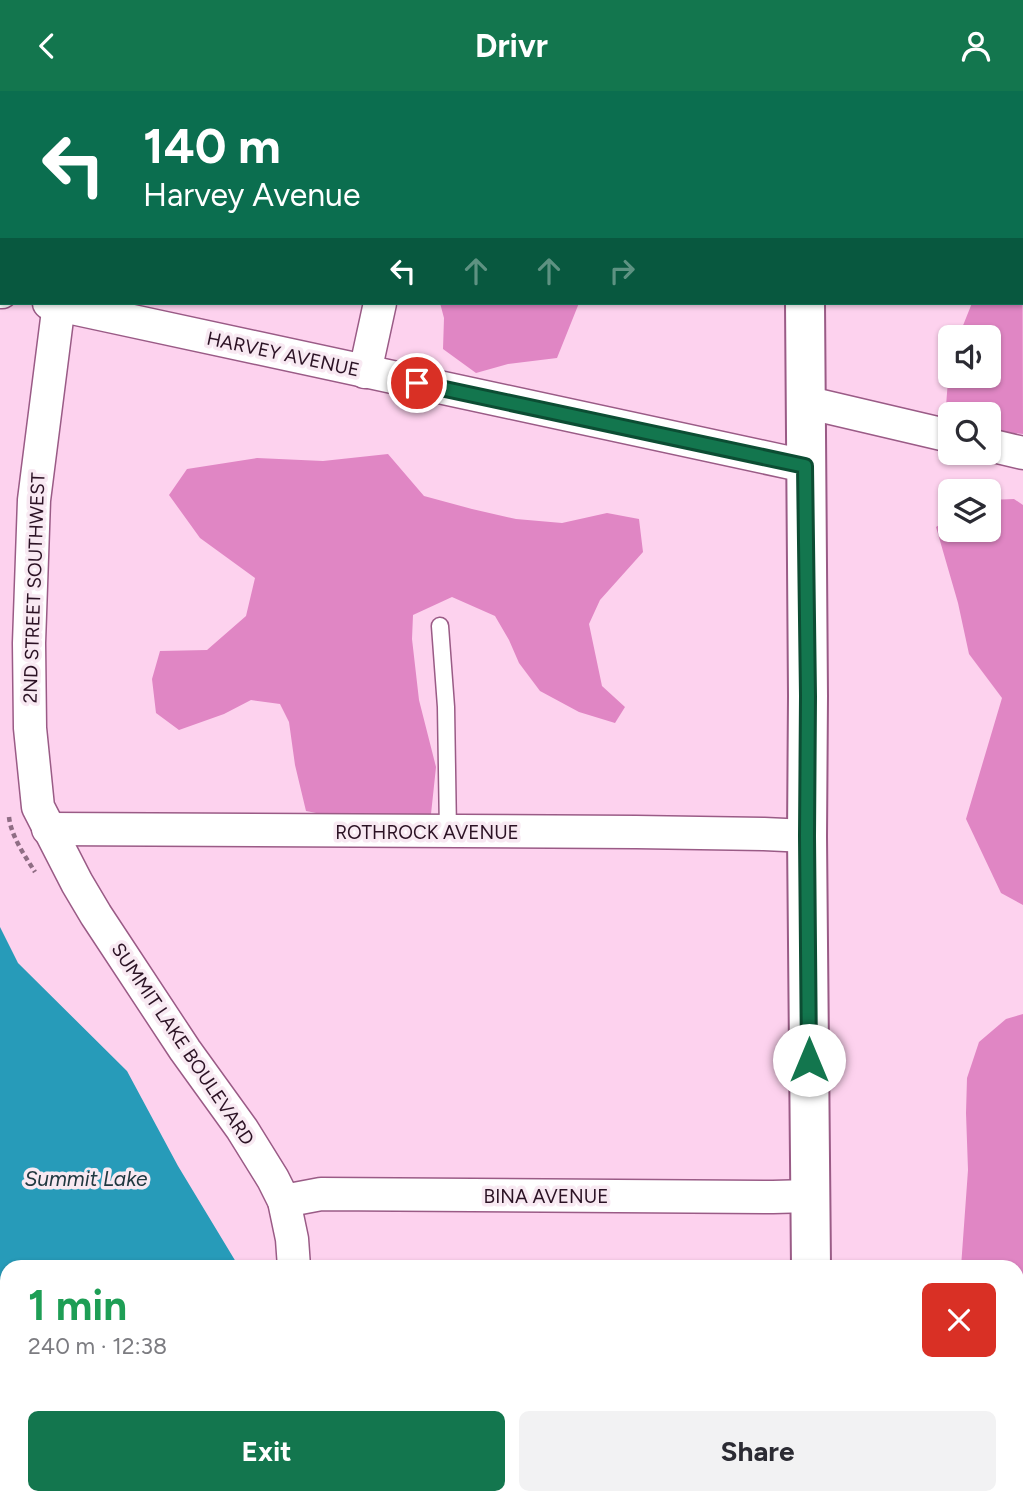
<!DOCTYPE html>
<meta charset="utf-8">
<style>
:root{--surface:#fff;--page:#f2f2f3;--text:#2b2b33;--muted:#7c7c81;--accent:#13764e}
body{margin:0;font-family:Figtree,sans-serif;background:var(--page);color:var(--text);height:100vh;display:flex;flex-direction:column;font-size:26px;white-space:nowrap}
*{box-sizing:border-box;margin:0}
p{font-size:23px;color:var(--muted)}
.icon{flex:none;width:38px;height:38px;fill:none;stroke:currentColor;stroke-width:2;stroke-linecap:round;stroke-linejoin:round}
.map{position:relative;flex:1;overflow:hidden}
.details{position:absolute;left:0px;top:1169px;width:1024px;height:245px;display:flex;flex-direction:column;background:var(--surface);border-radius:21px 21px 0 0;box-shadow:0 2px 5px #0004}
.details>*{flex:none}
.banner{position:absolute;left:0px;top:0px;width:1024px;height:214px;box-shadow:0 2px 5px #0004;background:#0b6e4f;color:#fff;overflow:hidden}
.controls{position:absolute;left:938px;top:234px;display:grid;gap:14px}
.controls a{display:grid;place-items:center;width:63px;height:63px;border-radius:10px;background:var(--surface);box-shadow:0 2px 5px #0004;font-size:35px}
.pin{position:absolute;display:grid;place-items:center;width:60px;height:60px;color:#fff;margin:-30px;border:4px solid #fff;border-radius:50%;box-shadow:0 2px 7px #0007}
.me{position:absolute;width:77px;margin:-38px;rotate:0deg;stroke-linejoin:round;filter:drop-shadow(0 0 5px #0008)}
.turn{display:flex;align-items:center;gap:24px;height:147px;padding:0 28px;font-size:32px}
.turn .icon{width:91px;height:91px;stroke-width:2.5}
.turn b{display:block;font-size:49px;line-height:60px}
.lanes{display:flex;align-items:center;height:66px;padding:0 28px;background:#0003;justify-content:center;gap:35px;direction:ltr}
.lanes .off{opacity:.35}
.round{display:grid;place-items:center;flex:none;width:74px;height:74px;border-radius:10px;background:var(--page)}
.headline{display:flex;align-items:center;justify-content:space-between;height:119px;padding:0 28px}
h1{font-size:42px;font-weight:700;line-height:52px;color:#1e9e55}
.action{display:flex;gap:14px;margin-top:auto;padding:14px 28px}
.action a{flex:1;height:80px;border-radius:10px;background:var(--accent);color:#fff;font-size:28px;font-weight:700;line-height:80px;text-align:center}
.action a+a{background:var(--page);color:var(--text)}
header{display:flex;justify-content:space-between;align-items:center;height:91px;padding:0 28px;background:var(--accent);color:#fff;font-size:32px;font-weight:700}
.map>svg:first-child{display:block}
.forest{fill:#e086c4}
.water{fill:#279bb9}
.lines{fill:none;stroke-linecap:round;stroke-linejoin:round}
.lane-casing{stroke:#9a5b86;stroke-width:19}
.street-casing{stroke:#9a5b86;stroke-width:35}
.secondary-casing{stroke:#9a5b86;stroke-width:42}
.path{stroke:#8f6d84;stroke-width:4.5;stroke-dasharray:5 3.5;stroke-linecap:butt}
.lane{stroke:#fff;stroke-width:16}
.street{stroke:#fff;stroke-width:32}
.secondary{stroke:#fff;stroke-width:38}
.route-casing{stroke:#0c4d33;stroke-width:18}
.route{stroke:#13764e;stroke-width:12}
.labels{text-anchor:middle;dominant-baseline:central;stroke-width:7;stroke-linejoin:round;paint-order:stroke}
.street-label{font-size:19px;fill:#2b1224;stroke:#f8e9f2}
.water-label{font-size:21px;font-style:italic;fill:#203840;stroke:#f8e9f2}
</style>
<header><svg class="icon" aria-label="back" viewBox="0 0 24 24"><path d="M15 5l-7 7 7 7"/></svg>Drivr<svg class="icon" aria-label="person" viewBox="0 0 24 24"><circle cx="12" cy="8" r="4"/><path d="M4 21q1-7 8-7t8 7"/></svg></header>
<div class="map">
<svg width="1023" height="1414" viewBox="0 0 1023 1414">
<rect width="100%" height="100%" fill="#fdd2ee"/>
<!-- forest -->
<g class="forest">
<path d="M 0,0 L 14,0 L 14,2 L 2,2 L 2,96 L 0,99 Z"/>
<path d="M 1022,39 L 1023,343 L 989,339 L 989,324 L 960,324 L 946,315 L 948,289 L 950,278 L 950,285 L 989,285 L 989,247 L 958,247 L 972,212 L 1022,212 Z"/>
<path d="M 440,212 L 579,212 L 557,267 L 508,273 L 476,282 L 443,258 L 444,227 Z"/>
<path d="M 388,363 L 424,405 L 472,418 L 516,428 L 562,432 L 607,422 L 639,428 L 643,461 L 600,509 L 589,533 L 602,595 L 625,616 L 615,632 L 579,621 L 540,600 L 519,572 L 509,549 L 495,525 L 452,506 L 413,524 L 412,548 L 419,609 L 436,676 L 431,723 L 352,729 L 306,720 L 295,674 L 289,631 L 280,613 L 251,609 L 224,623 L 179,639 L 156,622 L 152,588 L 160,560 L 207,559 L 246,525 L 255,487 L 200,447 L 169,404 L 187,378 L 257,367 L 323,370 Z"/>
<path d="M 1014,408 L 1023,414 L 1023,814 L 1001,802 L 966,728 L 1002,607 L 969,563 L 958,512 L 936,436 L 950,427 L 950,439 L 989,439 L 989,409 Z"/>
<path d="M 1023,923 L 1023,1414 L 1016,1414 L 1013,1407 L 1017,1407 L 1017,1176 L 961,1176 L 968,1079 L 966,1022 L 967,987 L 979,951 L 1006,928 Z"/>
<path d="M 456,1407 L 731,1407 L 735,1412 L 735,1414 L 461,1414 Z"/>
</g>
<!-- water -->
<path class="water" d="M 0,836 L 18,872 L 127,980 L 178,1075 L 236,1171 L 238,1176 L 7,1176 L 7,1407 L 249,1407 L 249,1414 L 0,1414 Z"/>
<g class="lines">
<!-- lane casing -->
<g class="lane-casing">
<path id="lane" d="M 440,535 L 446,616 L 448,741"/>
</g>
<!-- street casing -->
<g class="street-casing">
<g id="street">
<path d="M 931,0 L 939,2"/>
<path d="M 90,2 L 90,0"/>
<path d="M 425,2 L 426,0"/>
<path d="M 1022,19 L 1023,20"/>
<path d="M 0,201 L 2,201"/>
<path d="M 49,212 L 805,375"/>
<path d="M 59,212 L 34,409 L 29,552 L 30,637 L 38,716 L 77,792 L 96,824 L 185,959 L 242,1038 L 273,1088 L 284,1110 L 292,1148 L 294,1176"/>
<path d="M 365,281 L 380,212"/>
<path d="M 805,311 L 950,345"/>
<path d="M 989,354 L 1023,362"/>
<path d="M 48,738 L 636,741 L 764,743 L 807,745"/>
<path d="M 284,1110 L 321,1103 L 773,1106 L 810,1105"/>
<path d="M 309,1414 L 309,1407"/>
</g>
</g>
<!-- secondary casing -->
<g class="secondary-casing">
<g id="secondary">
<path d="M 805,2 L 805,0"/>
<path d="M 805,212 L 808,605 L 807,745 L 811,1176"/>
<path d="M 816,1407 L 816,1414"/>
</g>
</g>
<!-- path -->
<path class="path" d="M 9,726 C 11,745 25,765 35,781"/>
<!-- lane -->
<use href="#lane" class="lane"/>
<!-- street -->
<use href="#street" class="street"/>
<!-- secondary -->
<use href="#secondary" class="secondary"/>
</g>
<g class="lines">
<!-- route casing -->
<g class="route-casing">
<path id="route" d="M 417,292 L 805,375 L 808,605 L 807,745 L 809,969"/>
</g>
<!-- route -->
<use href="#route" class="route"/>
</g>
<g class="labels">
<!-- street labels -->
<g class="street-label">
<text transform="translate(283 263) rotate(12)">HARVEY AVENUE</text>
<text transform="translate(34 497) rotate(-88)">2ND STREET SOUTHWEST</text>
<text x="427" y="741">ROTHROCK AVENUE</text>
<text transform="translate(183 953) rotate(56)">SUMMIT LAKE BOULEVARD</text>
<text x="546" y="1105">BINA AVENUE</text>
</g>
<!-- water labels -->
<g class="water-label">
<text x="86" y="1087">Summit Lake</text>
</g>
</g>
</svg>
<div class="controls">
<a><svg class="icon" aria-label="sound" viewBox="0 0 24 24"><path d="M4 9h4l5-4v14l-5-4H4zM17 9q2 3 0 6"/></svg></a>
<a><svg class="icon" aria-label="search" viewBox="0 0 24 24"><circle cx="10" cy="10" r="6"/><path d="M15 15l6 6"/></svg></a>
<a><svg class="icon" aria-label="layers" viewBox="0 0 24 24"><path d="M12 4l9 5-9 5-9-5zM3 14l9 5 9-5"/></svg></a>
</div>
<div class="pin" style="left:417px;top:292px;background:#d93025"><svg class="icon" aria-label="arrive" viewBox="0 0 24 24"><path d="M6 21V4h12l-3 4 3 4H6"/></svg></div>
<svg class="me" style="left:809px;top:969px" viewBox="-20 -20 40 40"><circle r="19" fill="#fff"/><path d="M0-13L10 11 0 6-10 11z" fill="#13764e"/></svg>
<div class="banner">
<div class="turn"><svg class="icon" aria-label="left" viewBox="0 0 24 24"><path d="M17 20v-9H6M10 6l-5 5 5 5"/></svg><div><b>140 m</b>Harvey Avenue</div></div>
<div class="lanes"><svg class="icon" aria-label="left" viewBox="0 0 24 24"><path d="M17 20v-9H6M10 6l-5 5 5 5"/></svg><svg class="icon off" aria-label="ahead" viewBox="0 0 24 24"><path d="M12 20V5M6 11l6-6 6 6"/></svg><svg class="icon off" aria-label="ahead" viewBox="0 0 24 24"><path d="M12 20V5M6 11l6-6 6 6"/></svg><svg class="icon off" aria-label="right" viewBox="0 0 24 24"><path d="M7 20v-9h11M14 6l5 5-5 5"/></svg></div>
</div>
<section class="details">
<div class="headline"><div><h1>1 min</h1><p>240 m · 12:38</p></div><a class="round" style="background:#d93025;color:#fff"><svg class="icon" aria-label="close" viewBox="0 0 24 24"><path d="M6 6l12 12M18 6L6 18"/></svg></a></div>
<div class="action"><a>Exit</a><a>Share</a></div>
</section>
</div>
